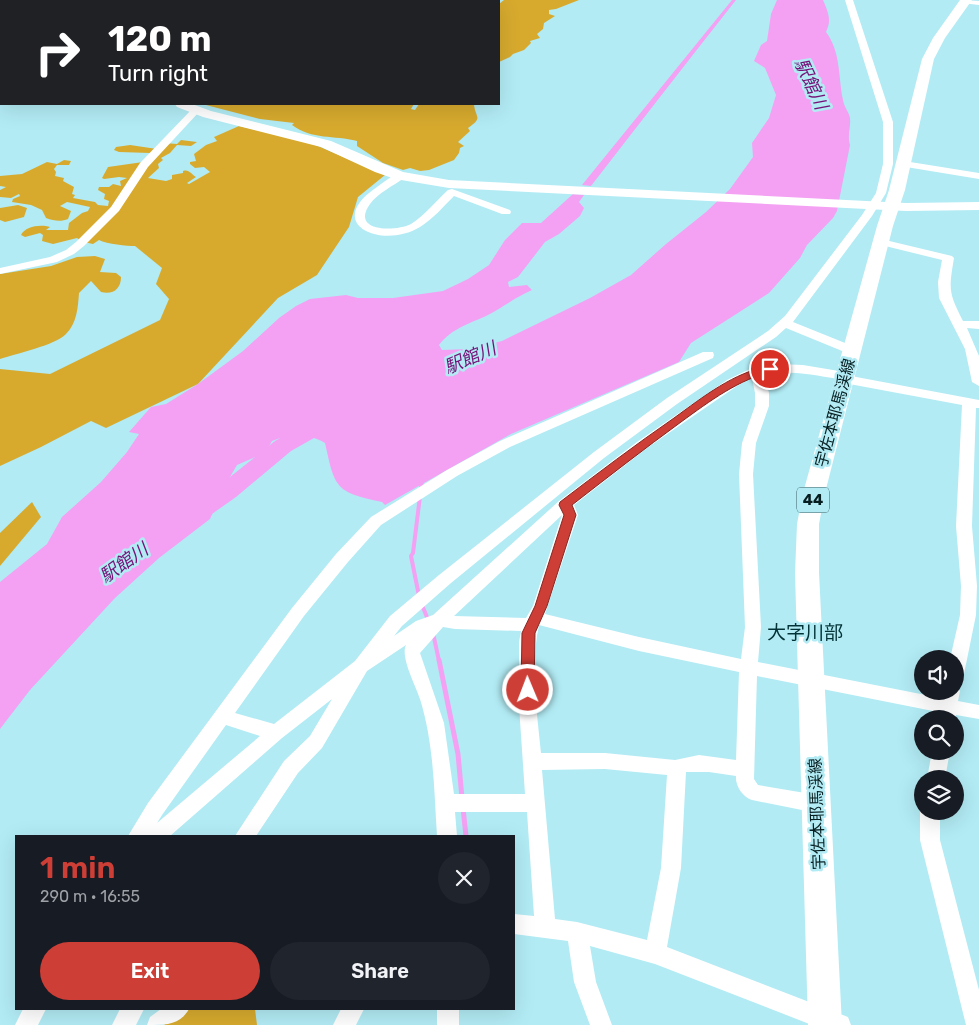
<!DOCTYPE html>
<meta charset="utf-8">
<style>
:root{--surface:#171b24;--page:#20242c;--text:#f1f3f6;--muted:#9ea1a6;--accent:#cc3e36}
body{margin:0;font-family:Rubik,"Noto Sans JP",sans-serif;background:var(--page);color:var(--text);height:100vh;display:flex;flex-direction:column;font-size:19px;white-space:nowrap}
*{box-sizing:border-box;margin:0}
p{font-size:16px;color:var(--muted)}
.icon{flex:none;width:28px;height:28px;fill:none;stroke:currentColor;stroke-width:2;stroke-linecap:round;stroke-linejoin:round}
.map{position:relative;flex:1;overflow:hidden}
.panel{position:absolute;left:15px;top:835px;width:500px;height:175px;display:flex;flex-direction:column;background:var(--surface);border-radius:0px;box-shadow:0 5px 20px #0002}
.panel>*{flex:none}
.banner{position:absolute;left:0px;top:0px;width:500px;height:105px;box-shadow:0 5px 20px #0002;background:#202124;color:#fff;overflow:hidden}
.controls{position:absolute;left:914px;top:650px;display:grid;gap:10px}
.controls a{display:grid;place-items:center;width:50px;height:50px;border-radius:50%;background:var(--surface);box-shadow:0 5px 20px #0002;font-size:25px}
.pin{position:absolute;display:grid;place-items:center;width:42px;height:42px;color:#fff;margin:-21px;border:2px solid #fff;border-radius:50%;box-shadow:0 1px 5px #0007}
.me{position:absolute;width:55px;margin:-28px;rotate:359deg;stroke-linejoin:round;filter:drop-shadow(0 0 4px #0008)}
.turn{display:flex;align-items:center;gap:18px;height:105px;padding:0 25px;font-size:22px}
.turn .icon{width:65px;height:65px;stroke-width:2.5}
.turn b{display:block;font-size:35px;line-height:42px}
.round{display:grid;place-items:center;flex:none;width:52px;height:52px;border-radius:26px;background:var(--page)}
.overview{display:flex;align-items:center;justify-content:space-between;height:85px;padding:0 25px}
h1{font-size:30px;font-weight:600;line-height:38px;color:var(--accent)}
.button{display:flex;gap:10px;margin-top:auto;padding:10px 25px}
.button a{flex:1;height:58px;border-radius:30px;background:var(--accent);color:#fff;font-size:20px;font-weight:600;line-height:58px;text-align:center}
.button a+a{background:var(--page);color:var(--text)}
.map>svg:first-child{display:block}
.green{fill:#d7aa2e}
.water{fill:#f4a1f3}
.lines{fill:none;stroke-linecap:round;stroke-linejoin:round}
.stream-far1{stroke:#f4a1f3;stroke-width:4}
.stream{stroke:#f4a1f3;stroke-width:5}
.river{fill:#f4a1f3;fill-rule:evenodd}
.street{fill:#fff;fill-rule:evenodd}
.secondary{fill:#fff;fill-rule:evenodd}
.primary{fill:#fff;fill-rule:evenodd}
.route{fill:#cc3e36;stroke:#852823}
.labels{text-anchor:middle;dominant-baseline:central;stroke-width:5;stroke-linejoin:round;paint-order:stroke}
.shield{fill:#b2ebf4;stroke:#3a5c60;stroke-width:1}
.shield-label{font-size:15px;font-weight:bold;fill:#071e21}
.street-label{font-size:16px;fill:#071e21;stroke:#b2ebf4}
.water-label{font-size:18px;font-style:italic;fill:#761177;stroke:#b2ebf4}
.quarter-label{font-size:19px;fill:#033237;stroke:#b2ebf4}
</style>
<div class="map">
<svg width="979" height="1025" viewBox="0 0 979 1025">
<rect width="100%" height="100%" fill="#b2ebf4"/>
<!-- green -->
<g class="green">
<path d="M 504,0 L 579,0 L 556,9 L 549,10 L 549,14 L 555,16 L 544,23 L 543,29 L 537,34 L 540,38 L 530,41 L 531,43 L 524,50 L 513,54 L 510,57 L 499,62 L 499,4 Z"/>
<path d="M 202,104 L 414,104 L 411,109 L 415,110 L 419,104 L 474,104 C 475,118 484,117 468,128 L 470,131 L 458,142 L 464,146 L 460,148 L 459,153 L 454,160 L 429,170 L 420,171 L 410,168 L 403,170 L 383,163 L 357,146 L 357,141 C 334,135 312,140 292,125 L 294,123 L 260,119 Z"/>
<path d="M 239,126 L 311,143 L 385,175 L 358,197 L 349,227 L 317,275 L 278,298 L 198,384 L 106,428 L 91,421 L 41,447 L 0,466 L 0,369 L 50,374 L 160,320 L 169,299 L 156,284 L 162,268 L 135,246 C 127,246 107,244 99,240 L 93,244 L 79,241 L 80,240 L 77,238 L 53,244 L 42,241 L 43,235 L 40,233 L 25,237 L 21,235 C 25,226 41,224 50,227 L 46,230 L 68,230 L 69,223 L 82,213 L 88,211 L 90,207 L 67,202 L 60,206 L 71,211 L 68,219 C 61,222 54,221 46,218 L 42,210 L 31,205 L 12,202 L 13,199 L 20,196 L 19,194 L 11,198 L 0,197 L 0,190 L 6,187 L 0,186 L 0,176 L 22,174 L 47,162 L 57,164 L 64,160 L 71,161 L 69,165 L 57,165 L 54,169 L 56,172 L 55,176 L 64,178 L 63,181 L 74,187 L 72,194 L 75,195 L 73,198 L 95,202 L 98,205 L 108,206 L 109,201 L 104,199 L 105,194 L 98,190 L 99,187 L 109,187 L 113,184 L 121,186 L 120,181 L 127,178 L 119,177 L 104,179 L 102,178 L 108,167 L 143,162 L 150,153 L 119,152 L 114,150 L 116,147 L 130,145 L 157,149 L 164,143 L 177,144 L 181,140 L 197,142 L 191,146 L 177,145 L 170,153 L 161,158 L 163,160 L 158,164 L 159,168 L 148,178 L 166,181 L 172,179 L 172,175 L 183,173 L 183,171 C 189,169 191,174 196,177 L 187,183 L 189,184 L 210,172 L 204,167 L 195,168 L 190,164 L 190,162 L 196,161 L 194,154 L 206,145 L 217,141 L 214,137 Z"/>
<path d="M 18,205 L 27,208 L 24,217 L 5,222 L 0,220 L 0,208 Z"/>
<path d="M 95,256 L 105,259 L 100,272 L 116,273 L 121,277 C 121,289 113,295 101,292 L 91,281 L 79,293 C 78,307 77,323 66,334 C 56,345 15,354 0,359 L 0,274 L 51,266 L 77,257 Z"/>
<path d="M 32,502 L 41,517 L 0,566 L 0,533 Z"/>
<path d="M 188,1009 L 255,1009 L 257,1025 L 164,1025 L 176,1015 Z"/>
</g>
<!-- water -->
<g class="water">
<path d="M 732,0 L 736,0 C 687,62 639,124 591,186 L 582,185 Z"/>
<path d="M 777,0 L 823,0 C 828,12 832,20 826,32 C 841,52 838,76 843,100 C 844,107 849,112 850,118 C 851,128 847,135 850,145 L 837,211 L 833,218 L 807,245 L 800,258 L 769,293 L 691,343 L 679,362 L 511,434 L 385,505 L 382,502 C 335,492 335,488 325,443 C 307,433 291,434 272,441 L 265,453 L 237,465 L 226,484 L 210,519 L 159,558 L 115,598 L 30,690 L 0,729 L 0,582 L 47,544 L 62,517 L 101,482 L 127,452 L 139,434 L 129,432 L 151,407 L 166,404 L 198,384 L 243,351 L 279,318 L 296,306 L 310,299 L 346,295 L 358,298 L 393,298 L 443,291 L 468,279 L 489,265 L 505,240 L 522,223 L 541,223 L 573,194 L 584,195 L 579,202 L 584,208 L 580,216 L 559,234 L 545,242 L 518,277 L 508,282 L 509,287 L 527,285 L 532,290 C 516,297 503,307 488,315 C 469,324 452,328 439,345 L 442,350 L 470,349 L 502,341 L 590,298 L 631,275 L 666,244 L 706,212 L 730,189 L 753,157 L 752,143 L 769,118 L 776,95 L 765,68 L 754,61 L 761,45 L 767,41 L 771,14 Z"/>
</g>
<g class="lines">
<!-- stream-far1 -->
<g class="stream-far1">
<path d="M 419,596 L 411,556 L 413,553 L 422,480"/>
<path d="M 422,605 L 429,622"/>
<path d="M 433,633 L 439,661"/>
</g>
<!-- stream -->
<g class="stream">
<path d="M 439,660 L 458,754 L 462,798"/>
<path d="M 463,808 L 466,836"/>
</g>
<!-- river -->
<path class="river" d="M 329,413 L 337,415 L 340,420 L 337,425 L 291,451 L 236,497 L 202,521 L 194,523 L 186,521 L 182,515 L 186,509 L 220,485 L 275,441 L 321,415 Z"/>
<!-- street -->
<g class="street">
<path d="M 845,0 L 853,0 L 893,122 L 893,164 L 886,193 L 872,216 L 793,322 L 855,347 L 857,350 L 855,353 L 847,353 L 786,328 L 776,337 L 677,404 L 604,458 L 451,583 L 402,626 L 394,636 L 416,621 L 433,615 L 559,501 L 637,442 L 727,380 L 752,368 L 777,364 L 803,365 L 845,372 L 850,373 L 851,376 L 979,400 L 979,408 L 976,408 L 972,526 L 977,586 L 976,615 L 964,674 L 961,679 L 955,681 L 955,659 L 950,659 L 960,615 L 961,586 L 956,526 L 962,405 L 844,383 L 839,382 L 838,379 C 813,375 789,370 764,374 L 769,393 L 769,406 L 756,443 L 753,474 L 761,627 L 758,662 L 941,698 L 942,691 L 955,691 L 955,685 L 960,691 L 958,701 L 979,705 L 979,719 L 956,715 L 955,719 L 937,719 L 938,712 L 757,676 L 754,779 L 758,785 L 817,795 L 824,798 L 827,804 L 824,810 L 817,813 L 752,800 C 743,797 735,786 736,776 L 709,772 L 686,772 L 681,868 L 667,947 L 848,1017 L 851,1025 L 812,1025 L 655,964 L 590,946 L 596,982 L 612,1025 L 590,1025 L 574,982 L 568,941 L 514,934 L 514,914 L 534,916 L 527,812 L 455,812 L 457,836 L 437,836 C 434,790 434,744 420,699 C 416,686 400,657 406,645 L 367,671 L 322,748 L 298,773 L 256,836 L 235,836 L 284,761 L 310,736 L 332,699 L 282,738 L 170,836 L 128,836 L 148,803 L 292,608 L 336,554 L 371,517 L 447,470 L 500,441 L 703,352 L 713,352 L 714,355 L 713,358 L 510,447 L 457,476 L 381,525 L 348,562 L 304,616 L 235,713 L 274,724 L 355,661 L 390,616 L 439,575 L 594,452 L 667,398 L 768,331 L 785,316 L 862,215 L 876,193 L 883,164 L 883,122 ZM 752,378 L 755,393 L 755,406 L 742,443 L 739,474 L 745,627 L 741,659 L 639,637 L 545,614 L 578,515 L 574,505 L 647,448 L 737,386 ZM 562,515 L 533,606 L 526,618 L 454,616 ZM 539,625 L 639,651 L 739,672 L 736,760 L 699,755 L 675,760 L 605,753 L 541,753 C 537,712 530,666 539,625 ZM 443,627 L 455,629 L 521,631 L 519,642 L 519,706 L 525,794 L 454,794 L 444,723 L 420,653 ZM 226,725 L 260,736 L 157,823 L 162,815 ZM 605,769 L 667,775 L 661,868 L 647,940 L 577,922 L 555,919 L 542,770 Z"/>
<path d="M 962,0 L 979,1 L 979,5 L 962,3 Z"/>
<rect x="0" y="86" width="1" height="6"/>
<path d="M 196,107 L 201,110 L 199,112 L 148,167 L 119,211 L 84,246 L 74,254 L 57,262 L 0,274 L 0,268 L 50,257 L 66,250 L 76,242 L 111,207 L 140,163 L 193,108 Z"/>
<path d="M 904,161 L 979,173 L 979,179 L 900,166 L 899,164 Z"/>
<path d="M 400,173 L 404,174 L 405,176 L 404,178 C 393,186 378,193 370,204 C 350,232 395,232 411,224 C 425,215 436,201 448,190 L 452,189 L 510,210 L 511,212 L 510,214 L 502,214 L 454,196 C 443,207 433,219 420,227 C 382,250 322,224 377,187 C 384,182 392,175 400,173 Z"/>
<path d="M 881,239 L 952,256 L 954,258 C 949,289 948,292 963,321 L 979,321 L 979,329 L 967,328 L 979,356 L 979,386 L 972,382 L 965,349 L 939,298 L 938,282 L 942,260 L 877,244 L 875,242 L 877,240 Z"/>
<path d="M 932,751 L 950,751 L 945,779 L 927,779 Z"/>
<path d="M 922,806 L 922,811 L 940,811 L 940,840 L 979,990 L 979,1025 L 966,1025 L 920,840 L 920,811 Z"/>
<path d="M 23,1009 L 46,1009 L 38,1025 L 15,1025 Z"/>
<path d="M 120,1009 L 144,1009 L 136,1025 L 112,1025 Z"/>
<path d="M 161,1009 L 189,1009 C 180,1025 166,1025 147,1025 L 150,1017 Z"/>
<path d="M 341,1009 L 364,1009 L 356,1025 L 333,1025 Z"/>
<rect x="437" y="1009" width="22" height="16"/>
</g>
<!-- secondary -->
<g class="secondary">
<rect x="0" y="32" width="1" height="6"/>
<path d="M 175,104 L 192,104 L 211,111 L 331,141 L 403,172 L 449,180 L 906,203 L 979,202 L 979,210 L 906,211 L 449,188 L 395,179 L 375,172 L 321,147 L 203,117 L 177,107 Z"/>
</g>
<!-- primary -->
<path class="primary" d="M 960,0 L 972,0 L 945,38 L 934,59 L 905,190 L 893,226 L 825,493 L 819,524 L 819,573 L 842,1025 L 808,1025 L 795,573 L 797,524 L 803,493 L 877,226 L 889,190 L 922,59 L 933,38 Z"/>
</g>
<!-- route -->
<path class="route" d="M 770,366 L 775,369 L 774,371 C 739,379 710,401 681,422 C 644,449 608,477 572,505 L 576,515 L 547,606 L 535,633 L 534,690 L 532,693 L 528,695 L 523,693 L 521,690 L 522,633 L 535,606 L 564,515 L 559,505 L 560,502 C 598,473 635,445 674,418 C 703,397 734,372 770,366 Z"/>
<g class="labels">
<!-- shield labels -->
<rect class="shield" x="797" y="487.5" width="32" height="25" rx="4"/>
<g class="shield-label">
<text x="813" y="500">44</text>
</g>
<!-- street labels -->
<g class="street-label">
<text transform="translate(835 413) rotate(-75)">宇佐本耶馬渓線</text>
<text transform="translate(817 814) rotate(-92)">宇佐本耶馬渓線</text>
</g>
<!-- water labels -->
<g class="water-label">
<text transform="translate(811 84) rotate(65)">駅館川</text>
<text transform="translate(470 358) rotate(-23)">駅館川</text>
<text transform="translate(124 563) rotate(-35)">駅館川</text>
</g>
<!-- quarter labels -->
<g class="quarter-label">
<text x="805" y="632">大字川部</text>
</g>
</g>
</svg>
<div class="controls">
<a><svg class="icon" aria-label="sound" viewBox="0 0 24 24"><path d="M4 9h4l5-4v14l-5-4H4zM17 9q2 3 0 6"/></svg></a>
<a><svg class="icon" aria-label="search" viewBox="0 0 24 24"><circle cx="10" cy="10" r="6"/><path d="M15 15l6 6"/></svg></a>
<a><svg class="icon" aria-label="layers" viewBox="0 0 24 24"><path d="M12 4l9 5-9 5-9-5zM3 14l9 5 9-5"/></svg></a>
</div>
<div class="pin" style="left:770px;top:369px;background:#d93025"><svg class="icon" aria-label="arrive" viewBox="0 0 24 24"><path d="M6 21V4h12l-3 4 3 4H6"/></svg></div>
<svg class="me" style="left:528px;top:690px" viewBox="-20 -20 40 40"><circle r="17" fill="#cc3e36" stroke="#fff" stroke-width="3"/><path d="M0-11L8 9 0 5-8 9z" fill="#fff"/></svg>
<div class="banner">
<div class="turn"><svg class="icon" aria-label="right" viewBox="0 0 24 24"><path d="M7 20v-9h11M14 6l5 5-5 5"/></svg><div><b>120 m</b>Turn right</div></div>
</div>
<section class="panel">
<div class="overview"><div><h1>1 min</h1><p>290 m · 16:55</p></div><a class="round"><svg class="icon" aria-label="close" viewBox="0 0 24 24"><path d="M6 6l12 12M18 6L6 18"/></svg></a></div>
<div class="button"><a>Exit</a><a>Share</a></div>
</section>
</div>
